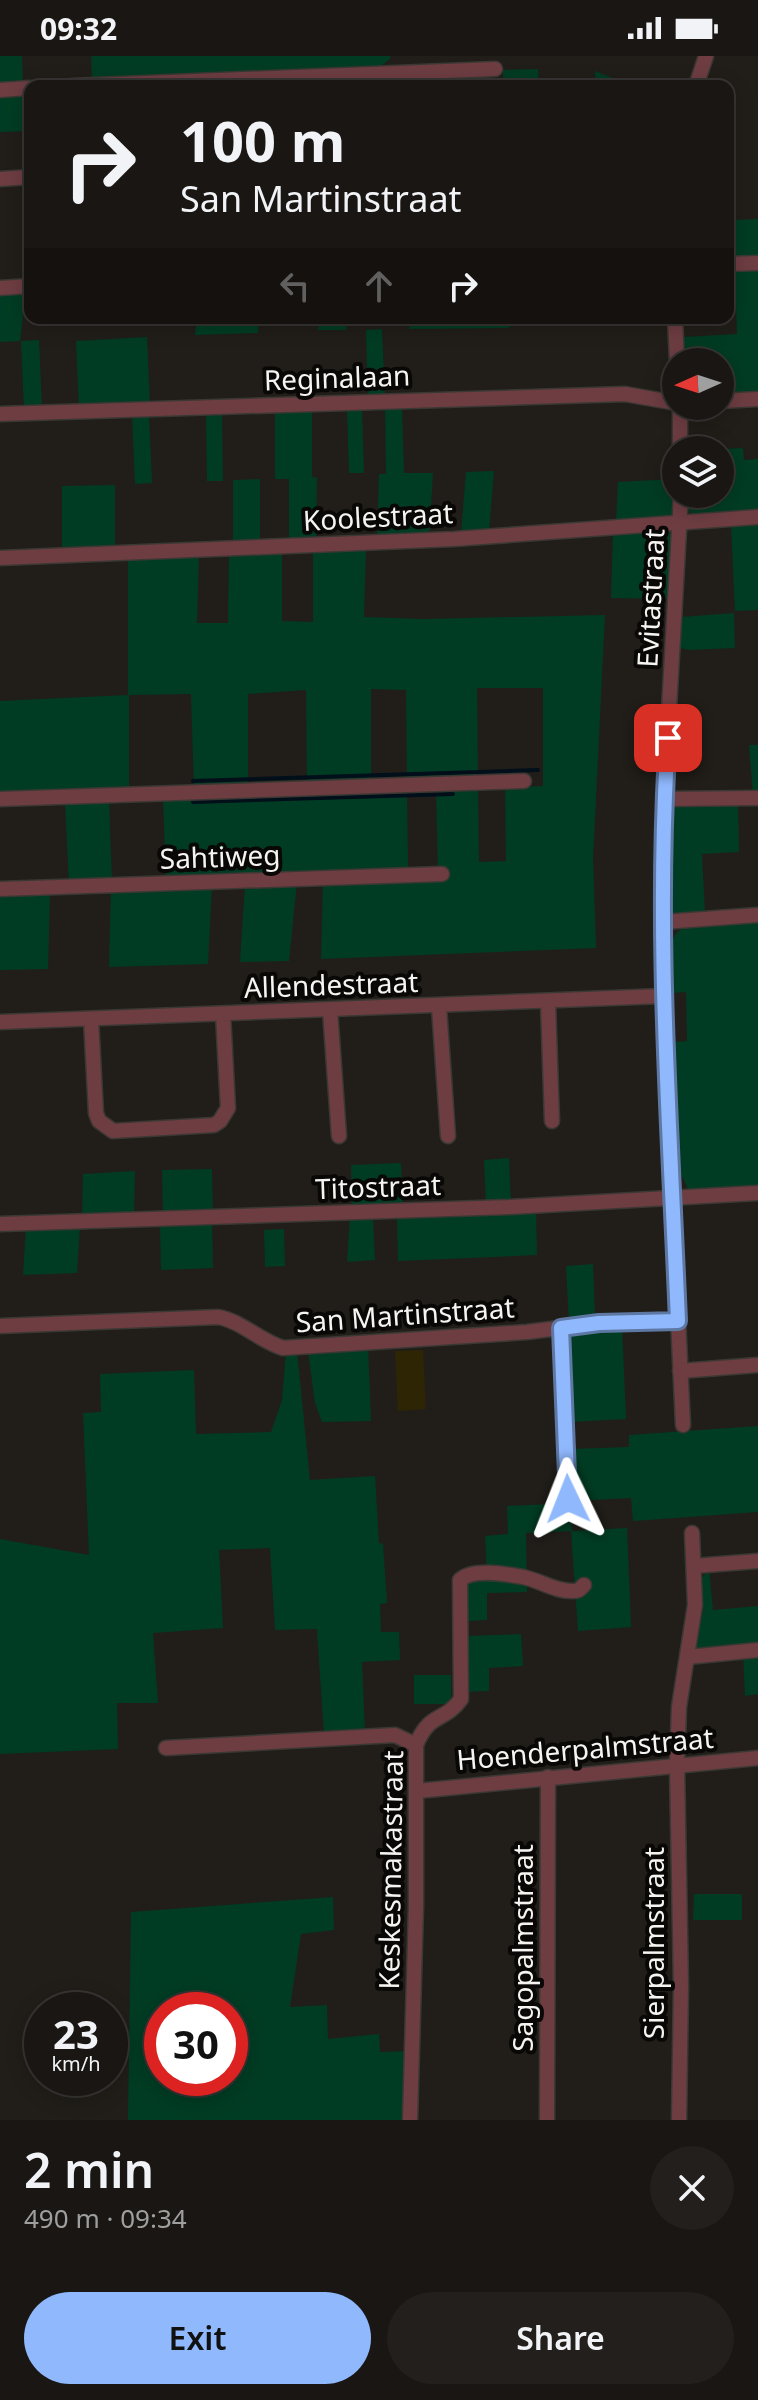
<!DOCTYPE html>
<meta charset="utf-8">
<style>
:root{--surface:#191613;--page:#221f1c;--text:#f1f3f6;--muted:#9f9fa0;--line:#373533;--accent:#90b8fd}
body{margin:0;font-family:"Noto Sans",sans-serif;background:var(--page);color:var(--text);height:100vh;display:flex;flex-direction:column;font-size:30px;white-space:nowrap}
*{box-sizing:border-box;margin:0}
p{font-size:26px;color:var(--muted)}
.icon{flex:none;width:44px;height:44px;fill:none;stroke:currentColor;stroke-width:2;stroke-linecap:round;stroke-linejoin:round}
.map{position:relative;height:2064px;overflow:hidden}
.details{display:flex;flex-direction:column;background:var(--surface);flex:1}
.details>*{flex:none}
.hud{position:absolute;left:24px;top:24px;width:710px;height:244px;border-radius:16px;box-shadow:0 4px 20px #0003,0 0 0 2px var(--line);background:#191613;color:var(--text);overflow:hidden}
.needle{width:52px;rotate:267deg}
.controls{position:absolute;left:662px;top:292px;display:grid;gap:16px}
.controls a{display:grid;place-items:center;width:72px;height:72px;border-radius:50%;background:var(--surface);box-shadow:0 4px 20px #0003,0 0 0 2px var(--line);font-size:40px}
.speed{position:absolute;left:24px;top:1936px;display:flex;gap:16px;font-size:40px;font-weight:700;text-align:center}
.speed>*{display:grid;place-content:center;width:104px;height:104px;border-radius:50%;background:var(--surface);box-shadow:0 4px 20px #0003,0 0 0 2px var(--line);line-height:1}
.speed small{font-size:20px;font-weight:400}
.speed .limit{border:12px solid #d22;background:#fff;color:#111}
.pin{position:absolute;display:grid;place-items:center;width:68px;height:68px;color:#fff;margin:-34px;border-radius:16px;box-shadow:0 4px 12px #0006}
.me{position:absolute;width:88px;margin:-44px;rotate:358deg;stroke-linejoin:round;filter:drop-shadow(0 0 6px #0008)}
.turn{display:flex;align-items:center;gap:28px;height:168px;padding:0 24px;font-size:36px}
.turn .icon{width:104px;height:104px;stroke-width:2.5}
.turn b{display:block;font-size:56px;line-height:68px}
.lanes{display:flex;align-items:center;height:76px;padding:0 24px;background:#0003;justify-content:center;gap:40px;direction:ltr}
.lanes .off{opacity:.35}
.round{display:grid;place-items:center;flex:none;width:84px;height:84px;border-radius:42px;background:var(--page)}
.overview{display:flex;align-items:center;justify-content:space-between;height:136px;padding:0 24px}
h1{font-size:48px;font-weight:600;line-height:60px}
.primary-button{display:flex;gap:16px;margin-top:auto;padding:16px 24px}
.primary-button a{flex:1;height:92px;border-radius:48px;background:var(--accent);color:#111;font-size:32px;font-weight:600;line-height:92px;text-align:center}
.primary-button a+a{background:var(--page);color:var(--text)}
.status{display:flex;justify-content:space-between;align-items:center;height:56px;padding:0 40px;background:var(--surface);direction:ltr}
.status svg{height:22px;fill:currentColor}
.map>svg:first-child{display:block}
.green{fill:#003c23;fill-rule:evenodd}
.sand{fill:#2d2504}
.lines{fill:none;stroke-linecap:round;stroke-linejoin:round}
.stream{stroke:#000f1a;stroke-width:4}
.minor-casing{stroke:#3b3833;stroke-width:17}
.minor{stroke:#6d3d42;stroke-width:14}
.route-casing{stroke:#5e78a4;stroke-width:20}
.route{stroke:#90b8fd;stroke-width:14}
.labels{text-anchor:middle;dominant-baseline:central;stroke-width:8;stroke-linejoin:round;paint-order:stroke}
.street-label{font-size:28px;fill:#f6f4f0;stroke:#090806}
</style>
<div class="status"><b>09:32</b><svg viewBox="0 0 49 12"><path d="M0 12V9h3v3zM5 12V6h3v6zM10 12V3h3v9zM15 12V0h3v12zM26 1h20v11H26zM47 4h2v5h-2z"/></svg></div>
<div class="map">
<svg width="758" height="2064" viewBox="0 0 758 2064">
<rect width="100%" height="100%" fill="#211e19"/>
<!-- green -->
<g class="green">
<path d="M 0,0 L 22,0 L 23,27 L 0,28 Z"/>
<path d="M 91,0 L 390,0 L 390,3 L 378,12 L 92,24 Z"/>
<path d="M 538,13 L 539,30 L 503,30 L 503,14 Z"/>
<path d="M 595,15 L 632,30 L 596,30 Z"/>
<path d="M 360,25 L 361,30 L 202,30 Z"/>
<path d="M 30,35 L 30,75 L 0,76 L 0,36 Z"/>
<path d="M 758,163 L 758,203 L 735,205 L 733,164 Z"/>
<path d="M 758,211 L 758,340 L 720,343 L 720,306 L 684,306 L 683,281 L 737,278 L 736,249 L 728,249 L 728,212 Z"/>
<path d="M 26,234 L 20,285 L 0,286 L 0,236 Z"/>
<path d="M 197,262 L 259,262 L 258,277 L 195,279 Z"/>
<path d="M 320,262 L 348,262 L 346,274 L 318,274 Z"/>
<path d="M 411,262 L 588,262 L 588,265 L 516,267 L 508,272 L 409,273 Z"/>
<path d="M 382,273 L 385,342 L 368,343 L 366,274 Z"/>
<path d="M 147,281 L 150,349 L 79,353 L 76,285 Z"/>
<path d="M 39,284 L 42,353 L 24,353 L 21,285 Z"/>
<path d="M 385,350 L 402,350 L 404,417 L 433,417 L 429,482 L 377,484 L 379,418 L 386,418 Z"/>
<path d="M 362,351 L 364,417 L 349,417 L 347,352 Z"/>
<path d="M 312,352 L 312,421 L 317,422 L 316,485 L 289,486 L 289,423 L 275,423 L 275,353 Z"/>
<path d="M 206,355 L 222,355 L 223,425 L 207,425 Z"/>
<path d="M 149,358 L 152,427 L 135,428 L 132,359 Z"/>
<path d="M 743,392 L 744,404 L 758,403 L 758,457 L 695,460 C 686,455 687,447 687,438 L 720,438 L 720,394 L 704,394 Z"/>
<path d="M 494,415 L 489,476 L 461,478 L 466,416 Z"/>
<path d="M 260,423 L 260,488 L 233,489 L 233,424 Z"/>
<path d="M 674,423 L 672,462 L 616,468 L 618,426 Z"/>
<path d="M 115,429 L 115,494 L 62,496 L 62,430 Z"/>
<path d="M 758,466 L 758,554 L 735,555 L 731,468 Z"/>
<path d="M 654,474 L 669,476 L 673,484 L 669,543 L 611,542 L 613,477 Z"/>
<path d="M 366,492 L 364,561 L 423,563 L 605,559 L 593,802 L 596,892 L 321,903 L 323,826 L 438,814 L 436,732 L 478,731 L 479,806 L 506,805 L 505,732 L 543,730 L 543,632 L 477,632 L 478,723 L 407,725 L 406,634 L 371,633 L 371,726 L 307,729 L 306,634 L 248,638 L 248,731 L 194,732 L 191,638 L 129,639 L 129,734 L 0,738 L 0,645 L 128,639 L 128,501 L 199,498 L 197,567 L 228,567 L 229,497 L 282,496 L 282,565 L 313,566 L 313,494 Z"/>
<path d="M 734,557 L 735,592 L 689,594 L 680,592 L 681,561 Z"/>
<path d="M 749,689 L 758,689 L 758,739 L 753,739 Z"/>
<path d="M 407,731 L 408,816 L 166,824 L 163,741 Z"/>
<path d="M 109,744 L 112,827 L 69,829 L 65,746 Z"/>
<path d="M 738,745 L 739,796 L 702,798 L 705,858 L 674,860 L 669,851 L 669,753 L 671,750 Z"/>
<path d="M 297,826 L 289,905 L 240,906 L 245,828 Z"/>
<path d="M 212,829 L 208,908 L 109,911 L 111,833 Z"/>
<path d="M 50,835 L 48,913 L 0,914 L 0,837 Z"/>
<path d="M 758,866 L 758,1133 L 689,1135 L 680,1116 L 675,1004 L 675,986 L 687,985 L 686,936 L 672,937 C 671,917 662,879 686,871 Z"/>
<path d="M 509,1102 L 511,1148 L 486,1150 L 484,1104 Z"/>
<path d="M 401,1107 L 403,1151 L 352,1153 L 351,1109 Z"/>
<path d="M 212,1113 L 213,1158 L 163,1159 L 162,1114 Z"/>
<path d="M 135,1115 L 134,1160 L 82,1162 L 83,1118 Z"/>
<path d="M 536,1154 L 537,1199 L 398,1205 L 397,1159 Z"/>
<path d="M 373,1160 L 375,1204 L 347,1206 L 350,1161 Z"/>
<path d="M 212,1165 L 213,1212 L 161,1214 L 160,1167 Z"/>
<path d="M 80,1170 L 77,1217 L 23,1219 L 26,1172 Z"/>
<path d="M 284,1173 L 285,1210 L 265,1211 L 264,1174 Z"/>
<path d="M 593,1208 L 595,1263 L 569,1266 L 566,1210 Z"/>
<path d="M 622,1270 L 626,1363 L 571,1366 L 566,1280 L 568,1277 Z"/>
<path d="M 368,1290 L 371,1365 L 322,1366 L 315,1347 L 308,1295 Z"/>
<path d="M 297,1295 L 310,1424 L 375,1420 L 379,1487 L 383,1488 L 387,1547 L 380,1548 L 381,1576 L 399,1576 L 400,1604 L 362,1606 L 365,1677 L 324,1678 L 317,1573 L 275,1574 L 270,1492 L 219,1494 L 223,1572 L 153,1577 L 158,1647 L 117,1647 L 118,1693 L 0,1698 L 0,1483 L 89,1499 L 83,1357 L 101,1356 L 100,1318 L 194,1314 L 196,1378 L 271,1376 L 282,1344 L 286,1296 Z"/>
<path d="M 758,1370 L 758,1456 L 633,1465 L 631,1442 L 573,1445 L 571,1393 L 629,1391 L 629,1379 Z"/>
<path d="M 570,1447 L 572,1475 L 627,1472 L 631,1571 L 578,1575 L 571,1475 L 526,1477 L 527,1536 L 487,1537 L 487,1564 L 468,1565 L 467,1520 L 487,1519 L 485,1480 L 508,1478 L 507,1450 Z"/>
<path d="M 709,1514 L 713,1554 L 758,1550 L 758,1588 L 696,1592 L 703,1555 L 701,1523 Z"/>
<path d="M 521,1578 L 523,1610 L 489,1612 L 489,1635 L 465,1636 L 465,1580 Z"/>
<path d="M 758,1595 L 758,1638 L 745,1640 L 743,1596 Z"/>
<rect x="414" y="1619" width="37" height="29"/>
<path d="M 694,1838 L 742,1838 L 742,1864 L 693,1864 Z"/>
<path d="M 333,1841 L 334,1874 L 301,1878 L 290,1951 L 327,1949 L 328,1983 L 379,1978 L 380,1996 L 412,1995 L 409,2064 L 128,2064 L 131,1856 ZM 162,1954 L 230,1954 L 230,2022 L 162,2022 Z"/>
</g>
<!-- sand -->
<path class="sand" d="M 423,1294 L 426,1353 L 398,1355 L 395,1295 Z"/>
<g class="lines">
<!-- stream -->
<g class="stream">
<path d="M 193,725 L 538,714"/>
<path d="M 193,746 L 453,738"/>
</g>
<!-- minor casing -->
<g class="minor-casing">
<g id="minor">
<path d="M 72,30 L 495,13"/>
<path d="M 696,30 L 706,0"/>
<path d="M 0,34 L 30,32"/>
<path d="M 0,123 L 30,121"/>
<path d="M 728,208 L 758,207"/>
<path d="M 0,232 L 30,230"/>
<path d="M 675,262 L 677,306"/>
<path d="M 720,345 L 758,343"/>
<path d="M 680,350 L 680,394"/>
<path d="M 0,358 L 625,338 L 676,347"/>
<path d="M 681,438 L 664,743 L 663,940 L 683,1369"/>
<path d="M 0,502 L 454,483 L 758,461"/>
<path d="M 0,743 L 524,725"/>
<path d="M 664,743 L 758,742"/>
<path d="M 0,833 L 442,818"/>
<path d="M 663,866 L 758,859"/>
<path d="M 548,946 L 552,1065"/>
<path d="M 439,951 L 448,1080"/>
<path d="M 330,954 L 339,1080"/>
<path d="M 91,963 L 96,1057 L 99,1065 L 113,1075 L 214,1069 L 220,1065 L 228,1052 L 223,958"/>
<path d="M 0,966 L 663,940"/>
<path d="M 0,1168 L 510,1151 L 758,1137"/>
<path d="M 0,1270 L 218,1261 C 241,1265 260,1285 283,1292 L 527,1276 L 599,1267 L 678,1265"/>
<path d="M 561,1272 L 568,1443"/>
<path d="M 680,1315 L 758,1309"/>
<path d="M 694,1510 L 758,1505"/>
<path d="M 688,1601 L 758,1594"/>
<path d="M 166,1692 L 395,1679 L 416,1689"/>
<path d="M 417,1735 L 758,1702"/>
<path d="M 410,2064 L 416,1850 L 416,1689 C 430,1655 444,1667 461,1643 L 460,1524 C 473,1512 506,1518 523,1521 C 539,1524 556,1536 573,1535 C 579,1535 579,1534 584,1529"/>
<path d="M 547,2064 L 548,1721"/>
<path d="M 679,2064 L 681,1930 L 677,1709 L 679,1651 L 695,1549 L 692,1477"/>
</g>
</g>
<!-- minor -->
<use href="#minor" class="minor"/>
</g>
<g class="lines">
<!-- route casing -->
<g class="route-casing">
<path id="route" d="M 568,1443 L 561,1272 L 599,1267 L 678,1265 C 670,1070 655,876 668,682"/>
</g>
<!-- route -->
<use href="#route" class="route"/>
</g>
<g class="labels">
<!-- street labels -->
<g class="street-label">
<text transform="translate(337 321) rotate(-2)">Reginalaan</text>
<text transform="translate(378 460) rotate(-3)">Koolestraat</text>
<text transform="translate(650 542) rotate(-87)">Evitastraat</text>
<text transform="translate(220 800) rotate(-2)">Sahtiweg</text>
<text transform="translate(331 928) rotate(-2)">Allendestraat</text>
<text transform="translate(378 1130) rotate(-2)">Titostraat</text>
<text transform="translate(405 1258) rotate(-4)">San Martinstraat</text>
<text transform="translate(585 1692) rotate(-5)">Hoenderpalmstraat</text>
<text transform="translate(390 1814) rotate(-89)">Keskesmakastraat</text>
<text transform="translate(653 1887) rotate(-90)">Sierpalmstraat</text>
<text transform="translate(522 1892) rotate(-90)">Sagopalmstraat</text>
</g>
</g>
</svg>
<div class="controls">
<a><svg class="needle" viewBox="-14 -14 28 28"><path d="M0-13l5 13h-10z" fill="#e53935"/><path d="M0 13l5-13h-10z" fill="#9f9fa0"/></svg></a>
<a><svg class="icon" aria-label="layers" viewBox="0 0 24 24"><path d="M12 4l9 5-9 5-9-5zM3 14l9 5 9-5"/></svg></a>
</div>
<div class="speed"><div>23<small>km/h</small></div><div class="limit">30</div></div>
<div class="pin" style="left:668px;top:682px;background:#d93025"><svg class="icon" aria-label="arrive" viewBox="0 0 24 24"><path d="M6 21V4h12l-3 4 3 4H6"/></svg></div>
<svg class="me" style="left:568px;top:1443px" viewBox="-20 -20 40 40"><path d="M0-17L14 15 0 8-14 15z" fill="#90b8fd" stroke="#fff" stroke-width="4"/></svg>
<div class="hud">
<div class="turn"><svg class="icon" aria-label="right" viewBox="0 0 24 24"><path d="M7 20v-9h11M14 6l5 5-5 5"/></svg><div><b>100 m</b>San Martinstraat</div></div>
<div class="lanes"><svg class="icon off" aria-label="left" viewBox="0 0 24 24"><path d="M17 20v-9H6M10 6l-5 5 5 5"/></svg><svg class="icon off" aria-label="ahead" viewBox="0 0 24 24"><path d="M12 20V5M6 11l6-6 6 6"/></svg><svg class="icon" aria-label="right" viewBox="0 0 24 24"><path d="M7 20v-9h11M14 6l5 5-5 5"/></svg></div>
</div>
</div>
<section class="details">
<div class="overview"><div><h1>2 min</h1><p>490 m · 09:34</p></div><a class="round"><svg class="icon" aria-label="close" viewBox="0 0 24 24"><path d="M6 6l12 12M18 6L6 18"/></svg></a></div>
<div class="primary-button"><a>Exit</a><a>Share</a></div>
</section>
